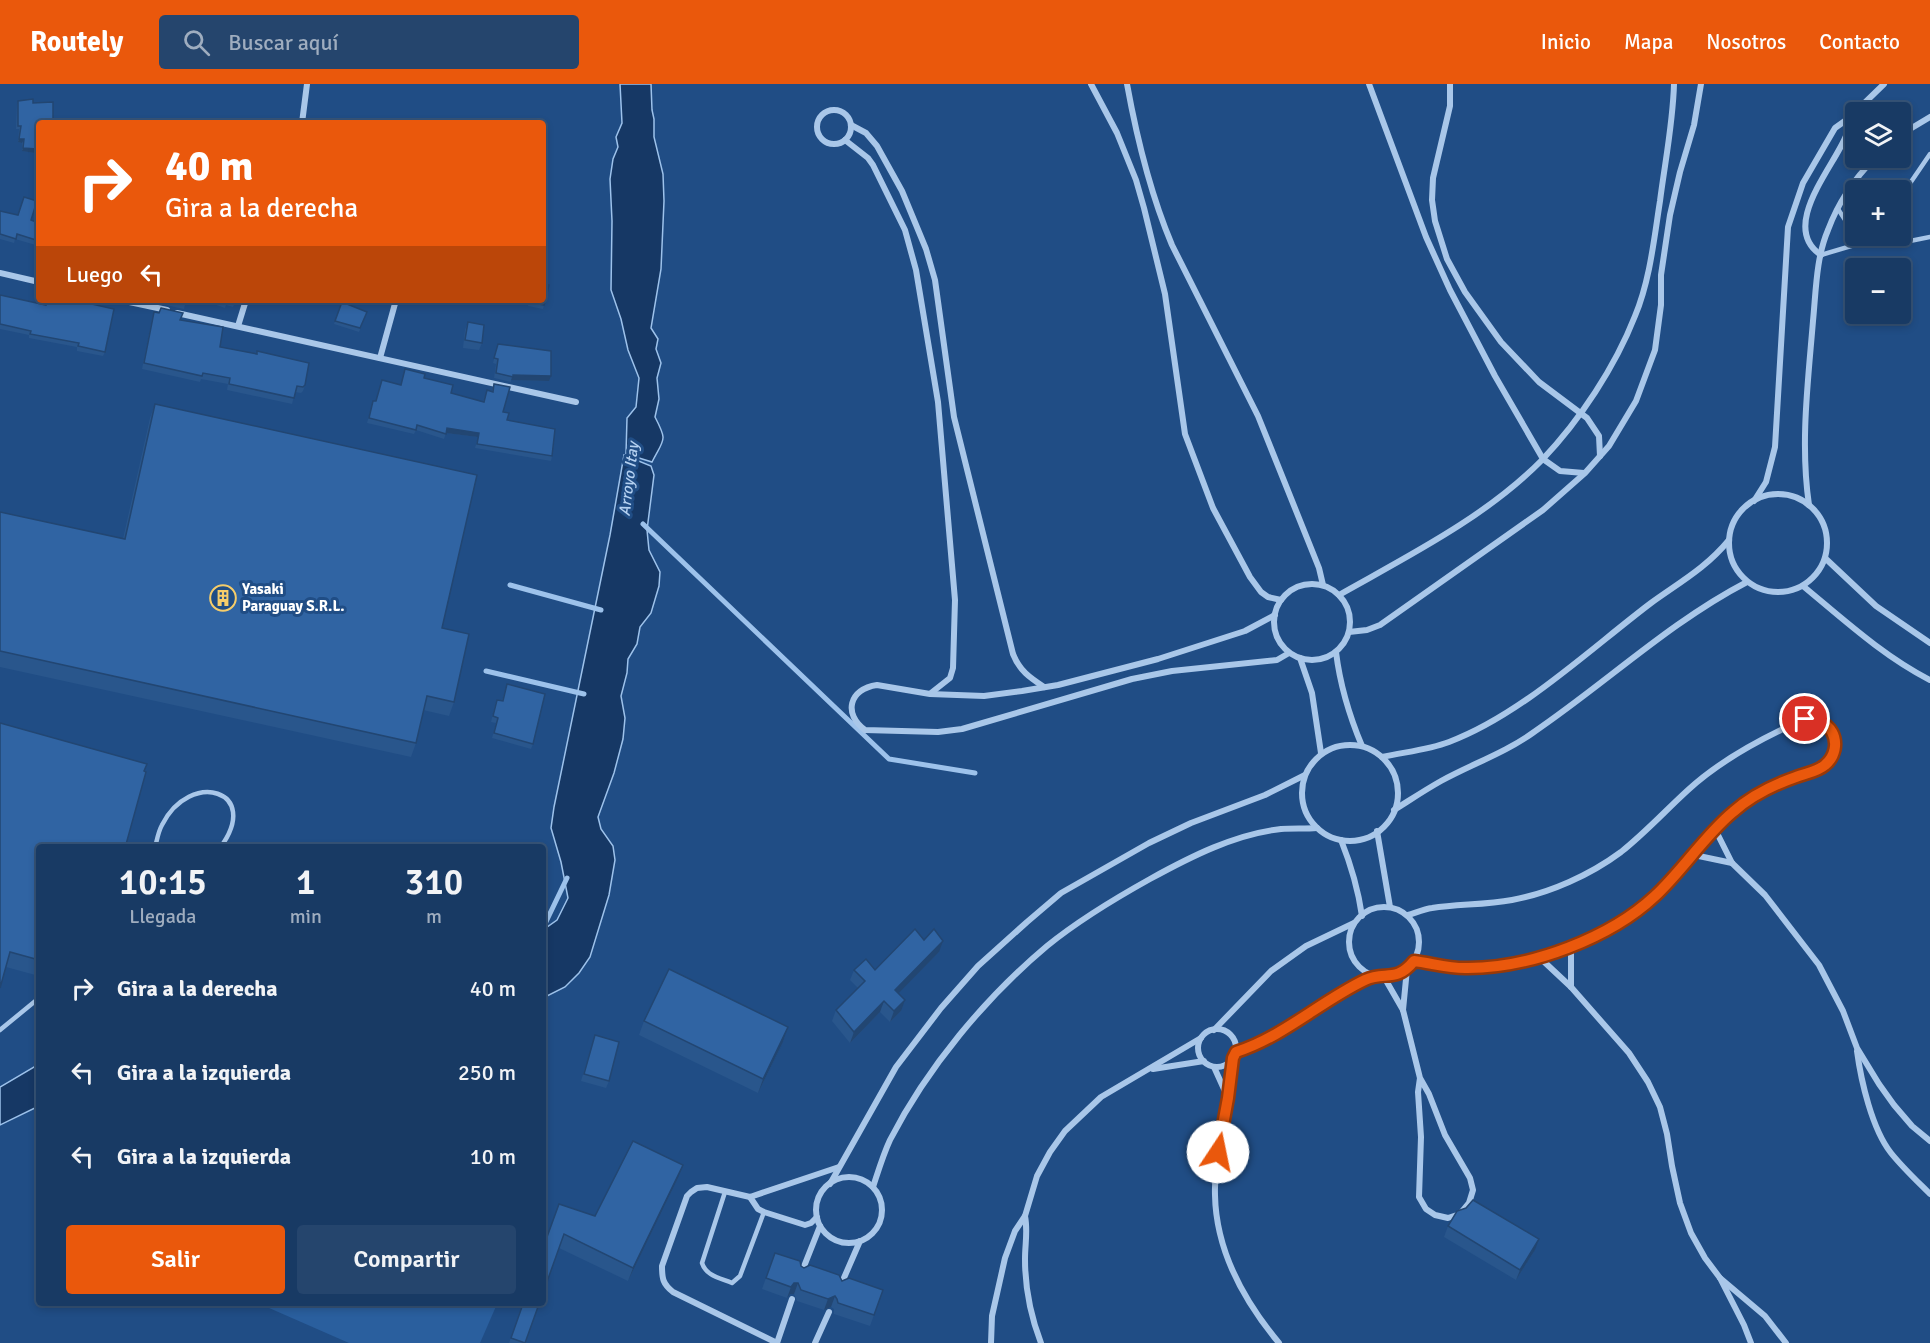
<!DOCTYPE html>
<html lang="es">
<meta charset="utf-8">
<style>
:root{--surface:#183a64;--page:#25456d;--text:#f1f3f6;--muted:#9fadbf;--line:#365478;--accent:#ea580c}
body{margin:0;font-family:Signika,sans-serif;background:var(--page);color:var(--text);height:100vh;display:flex;flex-direction:column;font-size:22px;white-space:nowrap}
*{box-sizing:border-box;margin:0}
p{font-size:20px;color:var(--muted)}
.icon{flex:none;width:33px;height:33px;fill:none;stroke:currentColor;stroke-width:2;stroke-linecap:round;stroke-linejoin:round}
.map{position:relative;flex:1;overflow:hidden}
.details{position:absolute;left:36px;top:760px;width:510px;height:462px;display:flex;flex-direction:column;background:var(--surface);border-radius:6px;box-shadow:0 3px 9px #0003,0 0 0 2px var(--line)}
.details>*{flex:none}
.guide{position:absolute;left:36px;top:36px;width:510px;height:183px;border-radius:6px;box-shadow:0 3px 9px #0003,0 0 0 2px var(--line);background:#ea580c;color:#fff;overflow:hidden}
.buttons{position:absolute;left:1845px;top:18px;display:grid;gap:12px}
.buttons a{display:grid;place-items:center;width:66px;height:66px;border-radius:6px;background:var(--surface);box-shadow:0 3px 9px #0003,0 0 0 2px var(--line);font-size:30px}
.pin{position:absolute;display:grid;place-items:center;width:51px;height:51px;color:#fff;margin:-26px;border:3px solid #fff;border-radius:50%;box-shadow:0 2px 6px #0007}
.me{position:absolute;width:66px;margin:-33px;rotate:11deg;stroke-linejoin:round;filter:drop-shadow(0 0 4px #0008)}
.turn{display:flex;align-items:center;gap:21px;height:126px;padding:0 30px;font-size:27px}
.turn .icon{width:78px;height:78px;stroke-width:2.5}
.turn b{display:block;font-size:42px;line-height:51px}
.then{display:flex;align-items:center;height:57px;padding:0 30px;background:#0003;gap:12px;font-size:22px}
.eta{display:flex;justify-content:space-evenly;align-items:center;height:102px;text-align:center}
.eta b{font-size:36px;font-weight:600;line-height:42px}
.primary-button{display:flex;gap:12px;margin-top:auto;padding:12px 30px}
.primary-button a{flex:1;height:69px;border-radius:6px;background:var(--accent);color:#fff;font-size:24px;font-weight:600;line-height:69px;text-align:center}
.primary-button a+a{background:var(--page);color:var(--text)}
ul{padding:0;list-style:none}
li{display:flex;align-items:center;gap:18px;height:84px;padding:0 30px}
li div{flex:1}
li b{display:block;font-size:22px}
li em{font-style:normal}
header{display:flex;align-items:center;gap:36px;box-sizing:border-box;height:84px;padding:0 30px;background:var(--accent);color:#fff}
header strong{font-size:28px}
nav{display:flex;gap:33px;margin-inline-start:auto;font-size:21px}
.search{width:420px;height:54px;background:var(--page);display:flex;align-items:center;gap:15px;box-sizing:border-box;padding:0 21px;border-radius:6px;color:var(--muted);font-size:22px}
.map>svg:first-child{display:block}
.green{fill:#2a5f9e}
.water{fill:#163865;stroke:#9dc2eb;stroke-width:1.5}
.lines{fill:none;stroke-linecap:round;stroke-linejoin:round}
.stream{stroke:#9dc2eb;stroke-width:5}
.lane{stroke:#a9c7e9;stroke-width:4.5}
.street{stroke:#a9c7e9;stroke-width:6}
.wall{fill:#29568c}
.shaded-wall{fill:#224672}
.building{fill:#3064a3;stroke:#224672;stroke-width:1.5}
.route-casing{stroke:#983908;stroke-width:15}
.route{stroke:#ea580c;stroke-width:10}
.labels{text-anchor:middle;dominant-baseline:central;stroke-width:6;stroke-linejoin:round;paint-order:stroke}
.poi-label{font-size:15px;font-weight:bold;fill:#fff;stroke:#204d85;text-anchor:start}
.water-label{font-size:16px;font-style:italic;fill:#b5d1f1;stroke:#204d85}
</style>
<header>
<strong>Routely</strong>
<div class="search"><svg class="icon" aria-label="search" viewBox="0 0 24 24"><circle cx="10" cy="10" r="6"/><path d="M15 15l6 6"/></svg>Buscar aquí</div>
<nav><a>Inicio</a><a>Mapa</a><a>Nosotros</a><a>Contacto</a></nav>
</header>
<div class="map">
<svg width="1930" height="1259" viewBox="0 0 1930 1259">
<rect width="100%" height="100%" fill="#204d85"/>
<!-- green -->
<path class="green" d="M 260,1220 L 497,1220 L 480,1259 L 349,1259 Z"/>
<!-- water -->
<g class="water">
<path d="M 620,0 L 651,0 L 652,26 L 654,35 L 654,53 L 663,90 L 664,117 L 661,185 L 651,244 L 658,255 L 656,265 L 661,279 L 657,294 L 659,315 L 655,333 C 668,358 664,354 652,378 L 626,370 L 627,334 L 636,323 L 639,294 L 628,266 L 621,235 L 611,206 L 612,137 L 610,95 L 613,75 L 618,63 L 616,53 L 622,39 Z"/>
<path d="M 624,371 L 651,382 L 654,391 L 647,446 L 649,466 L 660,488 L 659,502 L 651,529 L 640,543 L 637,560 L 628,575 L 627,589 L 621,612 L 625,634 L 623,655 L 614,689 L 598,733 L 601,745 L 613,762 L 615,776 L 609,811 L 590,873 L 579,889 L 565,903 L 543,914 L 543,846 L 557,836 L 568,814 L 561,778 L 551,744 L 554,723 L 610,451 Z"/>
<path d="M 39,980 L 39,1022 L 0,1041 L 0,1003 Z"/>
</g>
<g class="lines">
<!-- stream -->
<g class="stream">
<path d="M 643,440 L 889,675 L 975,689"/>
<path d="M 510,501 L 601,526"/>
<path d="M 486,587 L 584,610"/>
<path d="M 543,844 L 567,794"/>
</g>
<!-- lane -->
<g class="lane">
<path d="M 1900,114 L 1930,70"/>
<path d="M 1838,125 L 1860,159"/>
<path d="M 1880,152 L 1905,158 L 1930,153"/>
<path d="M 1821,171 L 1868,157 L 1875,152"/>
<path d="M 155,764 C 157,756 158,748 162,741 C 190,685 263,706 220,764"/>
<path d="M 0,946 L 39,914"/>
<path d="M 725,1108 L 702,1179 C 706,1192 720,1194 732,1199 L 740,1192 L 764,1128"/>
</g>
<!-- street -->
<g class="street">
<path d="M 1091,0 L 1117,49 L 1136,96 L 1144,124 L 1165,210 L 1185,350 L 1213,424 L 1250,493 L 1261,508 L 1268,513 L 1281,516"/>
<path d="M 1127,0 C 1137,55 1150,109 1172,161 L 1258,332 L 1319,484 L 1323,501"/>
<path d="M 1369,0 L 1426,153 L 1450,206 L 1495,292 L 1543,375 L 1560,387 L 1584,389"/>
<path d="M 1450,0 L 1450,22 L 1433,94 L 1432,116 L 1435,137 L 1447,175 L 1465,208 L 1501,258 L 1539,298 L 1587,334 L 1599,352 L 1600,372"/>
<circle cx="834" cy="43" r="17"/>
<path d="M 302,39 L 307,0"/>
<path d="M 851,41 L 866,49 L 877,62 L 902,107 L 926,165 L 935,196 L 954,333 L 1013,570 C 1020,587 1029,593 1044,603"/>
<path d="M 1900,51 L 1930,33"/>
<path d="M 845,56 L 868,74 L 873,81 L 905,146 L 916,186 L 938,318 L 955,516 L 953,584 L 950,594 L 931,609"/>
<path d="M 1821,171 C 1779,143 1833,84 1846,52 C 1849,47 1849,40 1849,34"/>
<path d="M 0,189 L 39,198"/>
<path d="M 120,216 L 167,226"/>
<path d="M 177,229 L 576,318"/>
<path d="M 238,242 L 246,216"/>
<path d="M 380,274 L 396,216"/>
<circle cx="1778" cy="459" r="49"/>
<path d="M 1754,417 L 1766,398 L 1775,363 L 1788,143 L 1803,99 L 1835,44 L 1849,34 L 1884,0"/>
<path d="M 1809,421 C 1800,360 1808,298 1813,237 C 1816,207 1816,174 1828,146 C 1838,119 1855,94 1875,74"/>
<path d="M 1825,474 L 1876,522 L 1930,559"/>
<circle cx="1312" cy="538" r="38"/>
<path d="M 1803,502 C 1843,535 1883,572 1930,596"/>
<path d="M 1339,511 C 1408,472 1486,433 1542,376 C 1580,336 1615,283 1635,232 C 1650,196 1654,155 1660,117 C 1665,78 1673,39 1674,0"/>
<path d="M 1275,531 L 1245,547 L 1158,575 L 1058,601 L 1022,607 L 984,612 L 930,610 L 877,601 C 849,605 843,630 865,646 L 938,648 L 962,645 L 1132,595 L 1172,587 L 1277,576 L 1289,569"/>
<path d="M 1349,548 L 1367,546 L 1380,541 L 1543,426 L 1585,389 L 1609,362 L 1636,317 L 1655,266 L 1661,221 L 1661,191 L 1670,131 L 1680,88 L 1694,41 L 1701,0"/>
<path d="M 1336,568 C 1340,601 1349,631 1362,662"/>
<path d="M 1300,574 L 1312,609 L 1321,669"/>
<circle cx="1350" cy="709" r="48"/>
<path d="M 1382,673 C 1404,668 1428,666 1449,658 C 1521,631 1590,565 1651,519 C 1680,498 1706,484 1729,456"/>
<path d="M 1394,726 C 1410,716 1425,706 1441,697 C 1472,680 1505,669 1534,648 C 1606,599 1670,538 1747,498"/>
<path d="M 1715,745 L 1732,779 L 1765,811 L 1819,881 L 1843,927 L 1857,964 L 1879,1000 L 1894,1021 L 1912,1042 L 1930,1057"/>
<path d="M 1377,747 L 1390,823"/>
<path d="M 1341,756 C 1351,781 1358,804 1362,832"/>
<path d="M 1694,771 L 1732,779"/>
<circle cx="1384" cy="858" r="35"/>
<path d="M 1408,831 C 1415,829 1424,825 1432,824 C 1458,820 1485,821 1512,816 C 1550,809 1590,791 1621,768 C 1645,749 1666,726 1688,706 C 1713,683 1750,661 1781,646 C 1789,643 1799,635 1808,635 C 1819,635 1828,640 1833,650 C 1849,683 1795,693 1774,702 C 1731,722 1716,749 1685,781 C 1661,805 1637,828 1608,846 C 1573,868 1510,883 1469,884 C 1451,885 1431,879 1414,877"/>
<path d="M 1571,862 L 1571,903"/>
<path d="M 1539,873 L 1571,903 L 1629,969 L 1648,998 L 1660,1023 L 1667,1050 L 1672,1082 L 1680,1119 L 1691,1149 L 1705,1174 L 1720,1194 L 1744,1241 L 1751,1259"/>
<path d="M 1384,893 L 1403,926 L 1420,994 L 1418,1008 L 1421,1053 L 1419,1113 L 1426,1125 L 1435,1131 L 1448,1134 L 1460,1130 L 1469,1119 L 1473,1106 L 1470,1094 L 1445,1051 L 1429,1010 L 1420,994"/>
<path d="M 1403,926 L 1407,885"/>
<circle cx="1217" cy="964" r="19"/>
<path d="M 1214,946 L 1271,887 L 1306,862 L 1354,839"/>
<path d="M 1857,967 C 1861,997 1872,1045 1891,1069 C 1903,1084 1917,1097 1930,1110"/>
<path d="M 1236,968 L 1277,950 L 1345,906 L 1374,891"/>
<path d="M 1233,974 C 1232,988 1230,1002 1228,1015 C 1223,1047 1214,1078 1215,1111 C 1216,1167 1244,1217 1279,1259"/>
<path d="M 1214,983 L 1228,1014"/>
<path d="M 1153,985 L 1204,977"/>
<circle cx="849" cy="1126" r="33"/>
<path d="M 830,1100 L 896,983 L 941,924 L 978,882 L 1027,838 L 1061,809 L 1149,759 L 1191,739 L 1265,711 L 1305,691"/>
<path d="M 873,1103 C 878,1088 883,1071 890,1056 C 927,984 985,914 1047,862 C 1079,836 1114,815 1150,795 C 1190,773 1235,750 1281,745 C 1293,744 1305,745 1317,744"/>
<path d="M 750,1113 L 758,1125 L 764,1128 L 805,1141 L 811,1139 L 817,1133"/>
<path d="M 1025,1132 C 1028,1147 1025,1160 1025,1175 C 1025,1203 1031,1233 1041,1259"/>
<path d="M 801,1190 L 820,1142"/>
<path d="M 1720,1194 L 1765,1232 L 1786,1259"/>
<path d="M 840,1203 L 860,1157"/>
<path d="M 777,1259 L 673,1208 C 663,1200 662,1195 662,1182 L 687,1112 L 691,1108 L 697,1104 L 707,1103 L 750,1113 L 839,1083"/>
<path d="M 777,1259 L 792,1215"/>
<path d="M 815,1259 L 829,1228"/>
<path d="M 991,1259 L 992,1232 L 1005,1174 L 1015,1147 L 1025,1132 L 1037,1092 L 1050,1068 L 1065,1047 L 1101,1013 L 1201,954"/>
</g>
</g>
<!-- wall -->
<g class="wall">
<path d="M 18,17 L 33,19 L 39,39 L 37,65 L 35,69 L 22,67 L 22,59 L 18,58 L 19,45 L 16,45 L 17,20 Z"/>
<path d="M 0,127 L 39,139 L 39,162 L 15,155 L 14,159 L 0,155 Z"/>
<path d="M 0,211 L 46,221 L 47,216 L 74,216 L 105,268 L 103,272 L 77,267 L 77,263 L 29,254 L 29,251 L 0,245 Z"/>
<path d="M 162,216 L 186,216 L 184,225 L 161,220 Z"/>
<path d="M 202,216 L 236,216 L 233,223 L 226,221 L 225,224 Z"/>
<path d="M 280,216 L 296,216 L 293,221 Z"/>
<path d="M 530,216 L 543,216 L 544,221 L 543,225 L 528,222 Z"/>
<path d="M 342,218 L 367,228 L 359,248 L 334,240 Z"/>
<path d="M 154,228 L 180,236 L 220,263 L 305,301 L 303,307 L 301,309 L 295,308 L 292,320 L 227,306 L 228,300 L 201,295 L 200,298 L 142,285 L 152,234 Z"/>
<path d="M 468,238 L 482,259 L 479,266 L 463,264 L 465,246 Z"/>
<path d="M 498,260 L 549,297 L 511,296 L 511,298 L 494,294 L 496,280 L 493,279 Z"/>
<path d="M 424,294 L 451,309 L 483,318 L 487,306 L 492,308 L 494,300 L 503,328 L 507,336 L 552,372 L 551,377 L 475,364 L 478,353 L 446,349 L 444,355 L 416,346 L 414,350 L 367,339 L 373,317 L 375,317 L 400,301 Z"/>
<path d="M 155,320 L 442,544 L 454,618 L 449,632 L 423,626 L 416,659 L 411,673 L 0,583 L 0,428 L 123,455 L 150,334 Z"/>
<path d="M 507,600 L 533,660 L 531,665 L 492,654 L 496,639 L 491,638 L 495,621 L 497,616 L 502,617 Z"/>
<path d="M 39,764 L 39,892 L 6,883 Z"/>
<path d="M 924,856 L 939,868 L 898,909 L 901,927 L 890,938 L 880,928 L 850,959 L 832,937 L 836,926 L 858,904 L 850,896 L 854,886 L 875,886 Z"/>
<path d="M 644,937 L 788,943 L 783,958 L 758,1009 L 639,951 Z"/>
<path d="M 595,951 L 609,997 L 606,1004 L 581,997 Z"/>
<path d="M 678,1094 L 628,1197 L 559,1164 L 559,1120 L 595,1132 Z"/>
<path d="M 1448,1142 L 1535,1166 L 1516,1196 L 1444,1153 Z"/>
<path d="M 775,1169 L 804,1184 L 842,1197 L 883,1206 L 870,1242 L 834,1230 L 834,1225 L 831,1223 L 824,1226 L 797,1217 L 794,1210 L 790,1210 L 787,1214 L 762,1205 Z"/>
<path d="M 523,1220 L 525,1259 L 509,1259 Z"/>
</g>
<!-- shaded-wall -->
<g class="shaded-wall">
<path d="M 19,55 L 24,55 L 22,59 L 18,58 Z"/>
<path d="M 23,64 L 37,65 L 35,69 L 22,67 Z"/>
<path d="M 513,291 L 551,292 L 549,297 L 511,296 Z"/>
<path d="M 447,344 L 479,349 L 478,353 L 446,349 Z"/>
<path d="M 943,857 L 939,868 L 891,917 L 895,906 Z"/>
<path d="M 905,916 L 901,927 L 890,938 L 894,927 Z"/>
<path d="M 884,917 L 880,928 L 850,959 L 854,948 Z"/>
<path d="M 788,943 L 783,958 L 758,1009 L 763,995 Z"/>
<path d="M 683,1081 L 678,1094 L 628,1197 L 633,1184 Z"/>
<path d="M 1539,1155 L 1535,1166 L 1516,1196 L 1520,1186 Z"/>
<path d="M 794,1199 L 798,1199 L 794,1210 L 790,1210 L 787,1214 L 791,1203 Z"/>
<path d="M 835,1212 L 831,1223 L 824,1226 L 828,1215 Z"/>
</g>
<!-- building -->
<g class="building">
<path d="M 33,15 L 33,19 L 53,18 L 53,39 L 39,39 L 39,49 L 37,65 L 23,64 L 24,55 L 19,55 L 21,42 L 18,42 L 18,17 Z"/>
<path d="M 24,113 L 37,117 L 31,136 L 39,139 L 39,157 L 17,150 L 16,155 L 0,150 L 0,127 L 18,131 Z"/>
<path d="M 543,200 L 549,201 L 544,221 L 530,218 L 530,216 L 543,216 Z"/>
<path d="M 0,211 L 46,221 L 47,216 L 74,216 L 114,225 L 105,268 L 78,262 L 79,259 L 30,250 L 31,247 L 0,240 Z"/>
<path d="M 169,216 L 186,216 L 185,220 Z"/>
<path d="M 218,216 L 227,216 L 227,219 Z"/>
<path d="M 342,218 L 367,228 L 360,244 L 335,237 Z"/>
<path d="M 161,224 L 183,229 L 180,236 L 223,243 L 220,263 L 257,270 L 257,267 L 309,279 L 305,301 L 303,303 L 297,302 L 294,314 L 229,300 L 230,294 L 203,289 L 202,292 L 144,279 L 154,228 L 159,229 Z"/>
<path d="M 468,238 L 484,241 L 482,259 L 465,256 Z"/>
<path d="M 498,260 L 551,267 L 551,292 L 513,291 L 513,293 L 496,289 L 498,275 L 494,274 Z"/>
<path d="M 405,285 L 425,290 L 424,294 L 453,301 L 451,309 L 484,318 L 487,306 L 493,308 L 494,300 L 510,303 L 503,328 L 509,329 L 507,336 L 555,345 L 552,372 L 477,360 L 479,349 L 447,344 L 446,350 L 417,341 L 416,346 L 369,334 L 373,317 L 376,317 L 382,296 L 401,301 Z"/>
<path d="M 155,320 L 477,391 L 442,544 L 469,550 L 454,618 L 427,612 L 416,659 L 0,567 L 0,428 L 125,455 Z"/>
<path d="M 507,600 L 545,610 L 533,660 L 494,649 L 498,634 L 493,632 L 497,616 L 503,617 Z"/>
<path d="M 0,639 L 147,680 L 144,687 L 146,688 L 125,764 L 39,764 L 39,876 L 10,868 L 0,904 Z"/>
<path d="M 915,845 L 924,856 L 934,845 L 943,857 L 895,906 L 905,916 L 894,927 L 884,917 L 854,948 L 836,926 L 865,897 L 854,886 L 866,875 L 875,886 Z"/>
<path d="M 669,885 L 788,943 L 763,995 L 644,937 Z"/>
<path d="M 595,951 L 619,958 L 609,997 L 584,990 Z"/>
<path d="M 633,1057 L 683,1081 L 633,1184 L 564,1150 L 543,1209 L 543,1164 L 559,1120 L 595,1132 Z"/>
<path d="M 1473,1116 L 1539,1155 L 1520,1186 L 1448,1142 L 1457,1127 L 1466,1124 Z"/>
<path d="M 775,1169 L 800,1177 L 801,1182 L 804,1184 L 810,1181 L 839,1191 L 842,1197 L 849,1194 L 883,1206 L 874,1231 L 838,1219 L 837,1215 L 835,1212 L 828,1215 L 801,1206 L 798,1199 L 794,1199 L 791,1203 L 766,1194 Z"/>
<path d="M 523,1220 L 539,1220 L 525,1259 L 511,1254 Z"/>
</g>
<g class="lines">
<!-- route casing -->
<g class="route-casing">
<path id="route" d="M 1218,1068 L 1228,1014 L 1233,974 L 1236,968 C 1283,953 1321,917 1365,896 C 1385,886 1395,900 1414,877 C 1431,879 1451,885 1468,884 C 1531,884 1610,854 1655,812 C 1683,786 1705,751 1733,728 C 1751,712 1773,701 1796,693 C 1806,689 1817,688 1825,681 C 1835,673 1838,659 1832,648 C 1826,638 1817,636 1805,635"/>
</g>
<!-- route -->
<use href="#route" class="route"/>
</g>
<!-- icons -->
<defs>
<g id="building-ring" transform="scale(1.35)"><circle r="9.5" fill="#204d85" stroke="#f6cd6a" stroke-width="1.5"/><path d="M-4-6H4V6H1V3H-1V6H-4ZM-2.5-4.3h1.7v1.8h-1.7ZM.8-4.3h1.7v1.8H.8ZM-2.5-1h1.7V.8h-1.7ZM.8-1h1.7V.8H.8Z" fill="#f6cd6a"/></g>
</defs>
<g fill-rule="evenodd">
<use href="#building-ring" x="223" y="514"/>
</g>
<g class="labels">
<!-- poi labels -->
<g class="poi-label">
<text x="242" y="505">Yasaki<tspan x="242" dy="17">Paraguay S.R.L.</tspan></text>
</g>
<!-- water labels -->
<g class="water-label">
<text transform="translate(629 395) rotate(-83)">Arroyo Itay</text>
</g>
</g>
</svg>
<div class="buttons">
<a><svg class="icon" aria-label="layers" viewBox="0 0 24 24"><path d="M12 4l9 5-9 5-9-5zM3 14l9 5 9-5"/></svg></a>
<a>+</a>
<a>−</a>
</div>
<div class="pin" style="left:1805px;top:635px;background:#d93025"><svg class="icon" aria-label="arrive" viewBox="0 0 24 24"><path d="M6 21V4h12l-3 4 3 4H6"/></svg></div>
<svg class="me" style="left:1218px;top:1068px" viewBox="-20 -20 40 40"><circle r="19" fill="#fff"/><path d="M0-13L10 11 0 6-10 11z" fill="#ea580c"/></svg>
<div class="guide">
<div class="turn"><svg class="icon" aria-label="right" viewBox="0 0 24 24"><path d="M7 20v-9h11M14 6l5 5-5 5"/></svg><div><b>40 m</b>Gira a la derecha</div></div>
<div class="then">Luego<svg class="icon" aria-label="left" viewBox="0 0 24 24"><path d="M17 20v-9H6M10 6l-5 5 5 5"/></svg></div>
</div>
<section class="details">
<div class="eta">
<div><b>10:15</b><p>Llegada</p></div>
<div><b>1</b><p>min</p></div>
<div><b>310</b><p>m</p></div>
</div>
<ul>
<li><svg class="icon" aria-label="right" viewBox="0 0 24 24"><path d="M7 20v-9h11M14 6l5 5-5 5"/></svg><div><b>Gira a la derecha</b></div><em>40 m</em></li>
<li><svg class="icon" aria-label="left" viewBox="0 0 24 24"><path d="M17 20v-9H6M10 6l-5 5 5 5"/></svg><div><b>Gira a la izquierda</b></div><em>250 m</em></li>
<li><svg class="icon" aria-label="left" viewBox="0 0 24 24"><path d="M17 20v-9H6M10 6l-5 5 5 5"/></svg><div><b>Gira a la izquierda</b></div><em>10 m</em></li>
</ul>
<div class="primary-button"><a>Salir</a><a>Compartir</a></div>
</section>
</div>
